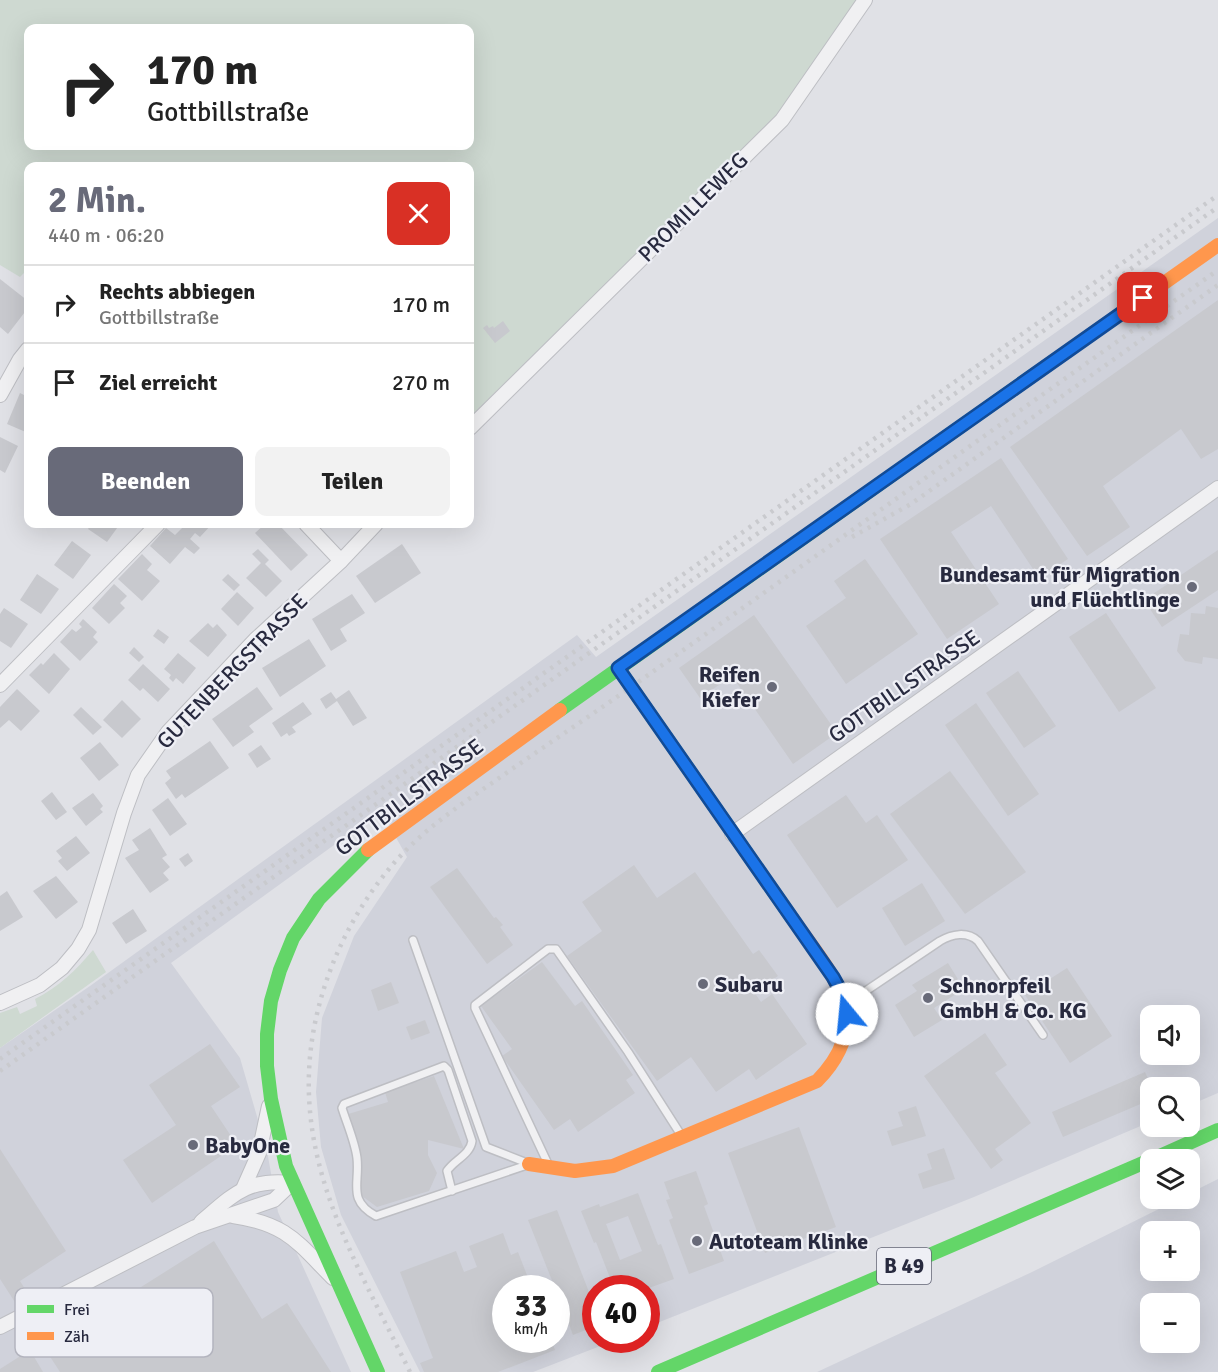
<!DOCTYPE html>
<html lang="de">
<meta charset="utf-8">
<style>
:root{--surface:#fff;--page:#f2f2f2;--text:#222;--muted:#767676;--line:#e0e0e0;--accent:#686a79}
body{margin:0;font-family:Signika,sans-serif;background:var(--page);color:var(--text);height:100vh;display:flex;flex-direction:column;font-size:22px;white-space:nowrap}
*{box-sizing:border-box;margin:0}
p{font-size:20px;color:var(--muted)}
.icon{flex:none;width:33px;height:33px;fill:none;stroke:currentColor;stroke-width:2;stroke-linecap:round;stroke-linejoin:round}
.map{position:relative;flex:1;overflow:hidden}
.drawer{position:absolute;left:24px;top:162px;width:450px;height:366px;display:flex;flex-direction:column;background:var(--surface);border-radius:12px;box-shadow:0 6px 24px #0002}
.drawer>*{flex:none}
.hud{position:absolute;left:24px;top:24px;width:450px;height:126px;border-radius:12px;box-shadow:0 6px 24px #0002;background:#fff;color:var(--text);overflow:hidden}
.controls{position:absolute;left:1140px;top:1005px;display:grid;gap:12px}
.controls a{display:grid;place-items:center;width:60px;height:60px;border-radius:12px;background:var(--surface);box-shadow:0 6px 24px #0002;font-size:30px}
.speed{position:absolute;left:492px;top:1275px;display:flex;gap:12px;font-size:30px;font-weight:700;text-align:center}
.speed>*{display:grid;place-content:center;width:78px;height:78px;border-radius:50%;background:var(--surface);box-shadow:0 6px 24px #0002;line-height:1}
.speed small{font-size:15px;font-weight:400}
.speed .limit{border:9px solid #d22;background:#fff;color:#111}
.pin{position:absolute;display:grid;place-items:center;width:51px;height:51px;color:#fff;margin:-26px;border-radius:12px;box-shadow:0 3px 9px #0006}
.me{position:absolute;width:66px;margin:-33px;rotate:343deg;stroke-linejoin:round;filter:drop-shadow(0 0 4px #0008)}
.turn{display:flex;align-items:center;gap:21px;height:126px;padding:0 24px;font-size:27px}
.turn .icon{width:78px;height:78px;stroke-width:2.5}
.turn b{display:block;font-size:42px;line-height:51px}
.round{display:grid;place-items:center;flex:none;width:63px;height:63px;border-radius:12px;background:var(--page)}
.overview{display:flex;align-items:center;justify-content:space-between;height:102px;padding:0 24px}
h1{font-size:36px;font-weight:800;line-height:45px;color:var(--accent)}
.cta{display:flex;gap:12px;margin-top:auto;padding:12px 24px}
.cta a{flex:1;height:69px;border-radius:12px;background:var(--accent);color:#fff;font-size:24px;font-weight:800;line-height:69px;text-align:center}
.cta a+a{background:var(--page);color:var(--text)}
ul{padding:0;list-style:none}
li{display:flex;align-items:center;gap:18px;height:78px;padding:0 24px;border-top:2px solid var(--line)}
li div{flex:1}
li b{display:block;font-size:22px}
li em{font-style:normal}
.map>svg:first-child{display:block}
.built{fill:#d0d2db;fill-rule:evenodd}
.green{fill:#ced9d1;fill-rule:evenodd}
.building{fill:#c8c9ce;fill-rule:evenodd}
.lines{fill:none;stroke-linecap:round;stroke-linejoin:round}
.lane-casing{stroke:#bdbec3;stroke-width:10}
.street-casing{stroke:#bdbec3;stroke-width:16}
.lane{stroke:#f0f0f2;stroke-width:7}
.street{stroke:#f0f0f2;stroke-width:14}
.fast{stroke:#63d668;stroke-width:14}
.slow{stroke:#ff974d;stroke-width:14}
.rail{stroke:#c9cace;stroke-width:4.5;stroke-dasharray:3 6;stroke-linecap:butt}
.route-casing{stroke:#114b97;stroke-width:15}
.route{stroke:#1a73e8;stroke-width:10}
.poi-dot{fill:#686a79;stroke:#eeeff5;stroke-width:2}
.labels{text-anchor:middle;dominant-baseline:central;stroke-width:4.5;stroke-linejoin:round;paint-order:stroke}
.shield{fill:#eeeff5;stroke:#636576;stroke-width:1.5}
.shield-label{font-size:21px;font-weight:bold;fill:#282a3f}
.street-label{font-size:22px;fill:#282a3f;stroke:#eeeff5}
.poi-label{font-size:22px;font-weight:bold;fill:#282a3f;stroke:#eeeff5;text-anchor:start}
.key{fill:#eeeff5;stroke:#b3b4be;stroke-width:1.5}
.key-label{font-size:16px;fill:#282a3f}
</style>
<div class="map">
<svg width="1218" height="1372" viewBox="0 0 1218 1372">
<rect width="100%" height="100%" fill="#e0e1e6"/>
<!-- built -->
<g class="built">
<path d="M 1218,218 L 1218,1093 L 1190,1105 L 1190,1088 L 1150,1088 L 1150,1122 L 974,1197 L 647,1327 L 646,1288 L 596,1288 L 596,1340 L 616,1340 L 533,1372 L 420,1372 L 341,1215 L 321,1147 L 316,1092 L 322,1018 L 354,936 L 407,857 L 381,811 L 171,963 L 240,1058 L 267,1151 L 278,1212 L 351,1372 L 0,1372 L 0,1048 L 90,986 L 577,635 L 596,657 ZM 1150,1016 L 1190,1016 L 1190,1054 L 1150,1054 ZM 506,1288 L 556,1288 L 556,1340 L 506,1340 Z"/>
<path d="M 1218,1179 L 1218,1372 L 817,1372 L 1032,1272 L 1179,1199 L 1190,1198 L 1190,1193 ZM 1150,1232 L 1190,1232 L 1190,1270 L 1150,1270 ZM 1150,1304 L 1190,1304 L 1190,1342 L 1150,1342 Z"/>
</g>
<!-- green -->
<g class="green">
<path d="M 0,0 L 857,0 L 773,123 L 470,417 L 470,166 L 28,166 L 28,269 L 20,277 L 0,265 ZM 28,28 L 470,28 L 470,146 L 28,146 Z"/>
<path d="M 93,950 L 106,972 L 0,1048 L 0,1013 L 17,1007 L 20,1014 L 37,1006 L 35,999 C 59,987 76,970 93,950 Z"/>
</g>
<!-- building -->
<g class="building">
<path d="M 0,279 L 28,301 L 28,308 L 8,334 L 0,327 Z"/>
<path d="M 1218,300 L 1218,449 L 1201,459 L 1181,429 L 1103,486 L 1130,527 L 1087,556 L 1010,447 Z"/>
<path d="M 503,321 L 510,331 L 495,343 L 483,328 L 487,325 L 489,328 L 493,326 L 494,328 Z"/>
<path d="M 20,393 L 28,397 L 28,433 L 7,424 Z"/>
<path d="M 0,437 L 18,446 L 5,473 L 0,470 Z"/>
<path d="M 1001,458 L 1068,559 L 1039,578 L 991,506 L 951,532 L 999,604 L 947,639 L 880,539 Z"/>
<path d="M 91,524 L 120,524 L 107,542 L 88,529 Z"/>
<path d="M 186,524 L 212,524 L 200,537 L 195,533 L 190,539 L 200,548 L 194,554 L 185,547 L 170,564 L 150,546 L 166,528 L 175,535 Z"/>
<path d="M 265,524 L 278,524 L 308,555 L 291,571 L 255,533 Z"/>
<path d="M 72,541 L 91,555 L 73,579 L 54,565 Z"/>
<path d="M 402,544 L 421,573 L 375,603 L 356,576 Z"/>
<path d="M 258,549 L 269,560 L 265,564 L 282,581 L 266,597 L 246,578 L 261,563 L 252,554 Z"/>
<path d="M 1218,550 L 1218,590 L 1162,627 L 1144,600 Z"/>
<path d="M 142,554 L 152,564 L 147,570 L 160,581 L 142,601 L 118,579 Z"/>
<path d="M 865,559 L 918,634 L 846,684 L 806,626 L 846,598 L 834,581 Z"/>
<path d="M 37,574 L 59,589 L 41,614 L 20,600 Z"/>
<path d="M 228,574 L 240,585 L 234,591 L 222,580 Z"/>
<path d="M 114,584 L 127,596 L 120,603 L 125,608 L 109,624 L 92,608 Z"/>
<path d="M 237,592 L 254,608 L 238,626 L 221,609 Z"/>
<path d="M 352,594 L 365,613 L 340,629 L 347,641 L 331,651 L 312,619 Z"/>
<path d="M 1206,606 L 1218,608 L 1218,659 L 1203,657 L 1202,664 L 1185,661 L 1177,651 L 1180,634 L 1189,635 L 1191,613 L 1205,614 Z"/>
<path d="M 4,608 L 28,624 L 11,648 L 0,641 L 0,614 Z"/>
<path d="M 1106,613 L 1156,688 L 1119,712 L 1069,637 Z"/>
<path d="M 754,615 L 837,733 L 793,764 L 732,676 L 700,698 L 679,668 Z"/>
<path d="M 83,619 L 97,632 L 93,637 L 98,642 L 80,661 L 60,642 L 72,629 L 76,632 L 82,627 L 79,624 Z"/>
<path d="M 208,623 L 213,628 L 217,624 L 227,635 L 208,657 L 189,641 Z"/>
<path d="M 158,629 L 169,637 L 164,644 L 153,636 Z"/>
<path d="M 309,639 L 326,666 L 280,697 L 262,668 Z"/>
<path d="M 134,647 L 144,657 L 139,662 L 129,653 Z"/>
<path d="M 54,653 L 70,669 L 49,694 L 29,675 L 41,663 L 43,665 Z"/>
<path d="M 178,653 L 196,668 L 183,684 L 176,678 L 173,682 L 169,678 L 171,675 L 164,669 Z"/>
<path d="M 143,664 L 170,689 L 158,702 L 143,688 L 140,691 L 128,680 Z"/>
<path d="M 1018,671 L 1056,726 L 1024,748 L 986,693 Z"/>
<path d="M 257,687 L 273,709 L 249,726 L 254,732 L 233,747 L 212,719 Z"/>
<path d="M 17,689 L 40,711 L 21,731 L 9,720 L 0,728 L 0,707 Z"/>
<path d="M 349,690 L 367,718 L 353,726 L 337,701 L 326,709 L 320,699 L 331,692 L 336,699 Z"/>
<path d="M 122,700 L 141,719 L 122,738 L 103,720 Z"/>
<path d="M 303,702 L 312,714 L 292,727 L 296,732 L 289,736 L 287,733 L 281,737 L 272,723 Z"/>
<path d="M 976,703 L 1039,794 L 1008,816 L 945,725 Z"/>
<path d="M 81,707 L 102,727 L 93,735 L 73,715 Z"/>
<path d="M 210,741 L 229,768 L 185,798 L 182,794 L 176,799 L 165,783 L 171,778 L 166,771 Z"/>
<path d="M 100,742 L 119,765 L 99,781 L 80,758 Z"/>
<path d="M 261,745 L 271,759 L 257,768 L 248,754 Z"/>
<path d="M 950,771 L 1026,872 L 965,914 L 890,814 Z"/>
<path d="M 52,792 L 67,812 L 56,820 L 41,801 Z"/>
<path d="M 93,793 L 103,806 L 100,809 L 103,812 L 86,826 L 72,808 Z"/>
<path d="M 846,795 L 866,823 L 877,815 L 908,860 L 837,908 L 787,835 Z"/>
<path d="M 168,798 L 187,824 L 170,836 L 152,810 Z"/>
<path d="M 150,828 L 167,855 L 162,858 L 170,867 L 163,873 L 169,880 L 150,893 L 125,858 L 139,850 L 132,840 Z"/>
<path d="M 76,836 L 90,853 L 67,871 L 58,861 L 62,858 L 56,851 Z"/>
<path d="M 188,853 L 193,861 L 185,867 L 179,859 Z"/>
<path d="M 634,865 L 657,898 L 695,872 L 753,954 L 759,950 L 778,976 L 754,992 L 761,1002 L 772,994 L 807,1044 L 756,1080 L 749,1069 L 716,1092 L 691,1057 L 657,1081 L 567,956 L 602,931 L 582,902 Z"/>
<path d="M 457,868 L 494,918 L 496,917 L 503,925 L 500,927 L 513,945 L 487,964 L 430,887 Z"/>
<path d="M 56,876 L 78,902 L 56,919 L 33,891 Z"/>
<path d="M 922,883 L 945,921 L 905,946 L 882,908 Z"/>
<path d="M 7,891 L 23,917 L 0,931 L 0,896 Z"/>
<path d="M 133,909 L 147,931 L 126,944 L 112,923 Z"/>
<path d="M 542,962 L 575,1006 L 582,1001 L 633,1075 L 626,1080 L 635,1093 L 578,1132 L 570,1119 L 554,1130 L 502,1056 L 512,1049 L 481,1006 Z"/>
<path d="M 948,963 L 964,989 L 934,1008 L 942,1020 L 914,1037 L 895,1005 L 917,991 L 912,985 Z"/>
<path d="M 1067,968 L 1112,1036 L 1070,1063 L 1025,995 Z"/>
<path d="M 391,982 L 399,1003 L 378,1011 L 371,990 Z"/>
<path d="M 425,1020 L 430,1033 L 411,1040 L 406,1027 Z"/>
<path d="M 985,1033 L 1007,1065 L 995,1073 L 1031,1123 L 995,1149 L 1003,1160 L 991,1169 L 924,1076 Z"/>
<path d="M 210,1044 L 240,1087 L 211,1106 L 237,1145 L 152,1203 L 123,1160 L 176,1125 L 149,1085 Z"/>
<path d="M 1145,1072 L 1152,1088 L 1150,1100 L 1063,1137 L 1052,1112 Z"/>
<path d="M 434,1076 L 464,1149 L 428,1140 L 428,1155 L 437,1173 L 429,1191 L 377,1207 L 358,1193 L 362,1174 L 345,1115 L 388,1102 L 385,1092 Z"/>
<path d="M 916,1106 L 926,1136 L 892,1146 L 887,1131 L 903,1126 L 898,1112 Z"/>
<path d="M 799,1127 L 836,1227 L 765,1253 L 728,1153 Z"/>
<path d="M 944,1148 L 955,1179 L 923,1189 L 918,1174 L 932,1169 L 927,1154 Z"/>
<path d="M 0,1149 L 66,1251 L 20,1281 L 57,1340 L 214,1241 L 262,1319 L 287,1303 L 331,1372 L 60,1372 L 0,1279 Z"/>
<path d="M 696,1171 L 708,1204 L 704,1206 L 724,1261 L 689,1274 L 669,1220 L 673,1218 L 666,1200 L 670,1199 L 664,1182 Z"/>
<path d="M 638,1193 L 658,1245 L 661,1244 L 674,1279 L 646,1289 L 614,1288 L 596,1242 L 594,1243 L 581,1211 L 599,1204 L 600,1207 ZM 628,1216 L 642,1251 L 620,1260 L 606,1224 Z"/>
<path d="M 557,1210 L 596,1310 L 596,1326 L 573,1335 L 556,1288 L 555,1288 L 528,1220 Z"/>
<path d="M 503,1233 L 511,1255 L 518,1252 L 532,1288 L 506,1288 L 506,1340 L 551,1340 L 555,1350 L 498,1372 L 424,1372 L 420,1363 L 433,1358 L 400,1272 L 456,1251 L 464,1272 L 477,1267 L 469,1246 Z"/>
<path d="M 30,1350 L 43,1372 L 0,1372 L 0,1369 Z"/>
</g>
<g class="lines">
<!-- lane casing -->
<g class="lane-casing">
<g id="lane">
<path d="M 413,940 L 486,1147 L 527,1163"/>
<path d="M 845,1005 L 940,941 C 952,934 967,931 978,941 L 1043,1035"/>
<path d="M 549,1166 L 475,1008 L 475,1005 L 548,949 L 556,949 L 628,1052 L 681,1135"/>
<path d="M 452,1191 L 447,1171 C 454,1160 470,1155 472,1141 L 448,1070 L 444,1066 L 344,1104 L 342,1108 C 347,1124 355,1142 357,1158 C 360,1184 347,1200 376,1216 L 527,1165"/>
</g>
</g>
<!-- street casing -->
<g class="street-casing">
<g id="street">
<path d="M 0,395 L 20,359 L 28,349"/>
<path d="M 470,428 L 782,120 L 865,0"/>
<path d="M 306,524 L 341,561"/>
<path d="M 0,685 L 158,524"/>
<path d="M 732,834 L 1218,488"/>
<path d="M 0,1003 L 40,985 L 62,968 L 78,949 L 89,930 L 124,813 L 138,775 L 168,732 L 255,640 L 341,561 L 376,524"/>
<path d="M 243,1189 L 259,1153 L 269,1106"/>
<path d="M 233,1216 C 287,1224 297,1242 333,1278"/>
<path d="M 201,1222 C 233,1195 247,1178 292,1183"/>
<path d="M 0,1327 L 195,1227 L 274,1200 L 292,1183"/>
</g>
</g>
<!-- lane -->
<use href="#lane" class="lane"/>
<!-- street -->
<use href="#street" class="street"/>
<!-- fast -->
<g class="fast">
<path d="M 618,668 L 792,918"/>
<path d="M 560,710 L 1035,374"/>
<path d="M 368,850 L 319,899 L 293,938 L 280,970 L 271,1001 L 267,1034 L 267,1066 L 271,1099 L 286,1166 L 378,1372"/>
<path d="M 1151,1160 L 1218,1130"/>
<path d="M 658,1372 L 1150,1160"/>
</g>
<!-- slow -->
<g class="slow">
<path d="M 1035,374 L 1218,245"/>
<path d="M 368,850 L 560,710"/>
<path d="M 529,1164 L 575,1171 L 613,1166 L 817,1081 C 878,1018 831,974 792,918"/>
</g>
<!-- rail -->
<g class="rail">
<path d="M 852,537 L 911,504 L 1218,285"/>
<path d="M 0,1059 L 1218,195"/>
<path d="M 0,1071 L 1218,207"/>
<path d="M 410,1372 C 354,1258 288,1155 315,1023 C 327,964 355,908 394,863 C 422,831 457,807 492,783 C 539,750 587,718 634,685 C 829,547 1023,408 1218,270"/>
</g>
</g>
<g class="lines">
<!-- route casing -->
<g class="route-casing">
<path id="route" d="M 847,1014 L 843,995 L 833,977 L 618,668 L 1143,298"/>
</g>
<!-- route -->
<use href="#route" class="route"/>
</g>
<!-- markers -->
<g class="poi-dot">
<circle cx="1192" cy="587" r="6"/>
<circle cx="772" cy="687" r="6"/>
<circle cx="703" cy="984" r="6"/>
<circle cx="928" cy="998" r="6"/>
<circle cx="193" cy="1145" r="6"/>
<circle cx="697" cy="1241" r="6"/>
</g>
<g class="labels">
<!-- shield labels -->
<rect class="shield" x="877" y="1248" width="54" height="36" rx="4.5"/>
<g class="shield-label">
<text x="904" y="1266">B 49</text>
</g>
<!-- street labels -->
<g class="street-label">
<text transform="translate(693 207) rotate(-45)">PROMILLEWEG</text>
<text transform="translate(232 671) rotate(-46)">GUTENBERGSTRASSE</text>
<text transform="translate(904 686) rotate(-35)">GOTTBILLSTRASSE</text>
<text transform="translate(409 797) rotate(-37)">GOTTBILLSTRASSE</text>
</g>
<!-- poi labels -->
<g class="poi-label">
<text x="1180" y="574" text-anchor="end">Bundesamt für Migration<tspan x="1180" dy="25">und Flüchtlinge</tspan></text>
<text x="760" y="674" text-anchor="end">Reifen<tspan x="760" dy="25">Kiefer</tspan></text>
<text x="715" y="984">Subaru</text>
<text x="940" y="985">Schnorpfeil<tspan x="940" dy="25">GmbH &amp; Co. KG</tspan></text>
<text x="205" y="1145">BabyOne</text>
<text x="709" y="1241">Autoteam Klinke</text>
</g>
</g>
<!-- legend -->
<rect x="15" y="1288" width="198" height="69" rx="9" class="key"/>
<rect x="27" y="1305" width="27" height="8" fill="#63d668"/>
<rect x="27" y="1332" width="27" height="8" fill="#ff974d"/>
<g class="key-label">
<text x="64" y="1315">Frei</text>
<text x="64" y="1342">Zäh</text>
</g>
</svg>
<div class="controls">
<a><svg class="icon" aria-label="sound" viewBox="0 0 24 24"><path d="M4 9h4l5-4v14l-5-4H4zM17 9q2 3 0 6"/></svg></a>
<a><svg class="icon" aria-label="search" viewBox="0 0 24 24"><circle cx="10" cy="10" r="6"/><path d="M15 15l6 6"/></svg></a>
<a><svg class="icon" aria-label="layers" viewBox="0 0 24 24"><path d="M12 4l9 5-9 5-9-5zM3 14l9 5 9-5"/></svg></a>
<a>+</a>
<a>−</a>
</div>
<div class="speed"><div>33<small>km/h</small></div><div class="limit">40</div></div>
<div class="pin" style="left:1143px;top:298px;background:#d93025"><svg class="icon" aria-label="arrive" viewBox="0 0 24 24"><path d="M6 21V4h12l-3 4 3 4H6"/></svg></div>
<svg class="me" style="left:847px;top:1014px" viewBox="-20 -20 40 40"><circle r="19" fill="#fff"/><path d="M0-13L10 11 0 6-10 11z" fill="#1a73e8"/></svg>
<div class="hud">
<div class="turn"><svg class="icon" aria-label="right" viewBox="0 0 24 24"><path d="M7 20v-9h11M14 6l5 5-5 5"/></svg><div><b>170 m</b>Gottbillstraße</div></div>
</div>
<section class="drawer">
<div class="overview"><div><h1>2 Min.</h1><p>440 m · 06:20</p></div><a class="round" style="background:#d93025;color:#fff"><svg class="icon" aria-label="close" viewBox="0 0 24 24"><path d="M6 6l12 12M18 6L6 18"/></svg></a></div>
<ul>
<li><svg class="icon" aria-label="right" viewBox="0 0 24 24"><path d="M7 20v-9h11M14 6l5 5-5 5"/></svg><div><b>Rechts abbiegen</b><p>Gottbillstraße</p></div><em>170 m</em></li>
<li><svg class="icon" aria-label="arrive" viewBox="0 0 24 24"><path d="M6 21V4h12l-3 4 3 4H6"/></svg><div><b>Ziel erreicht</b></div><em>270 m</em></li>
</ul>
<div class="cta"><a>Beenden</a><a>Teilen</a></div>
</section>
</div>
